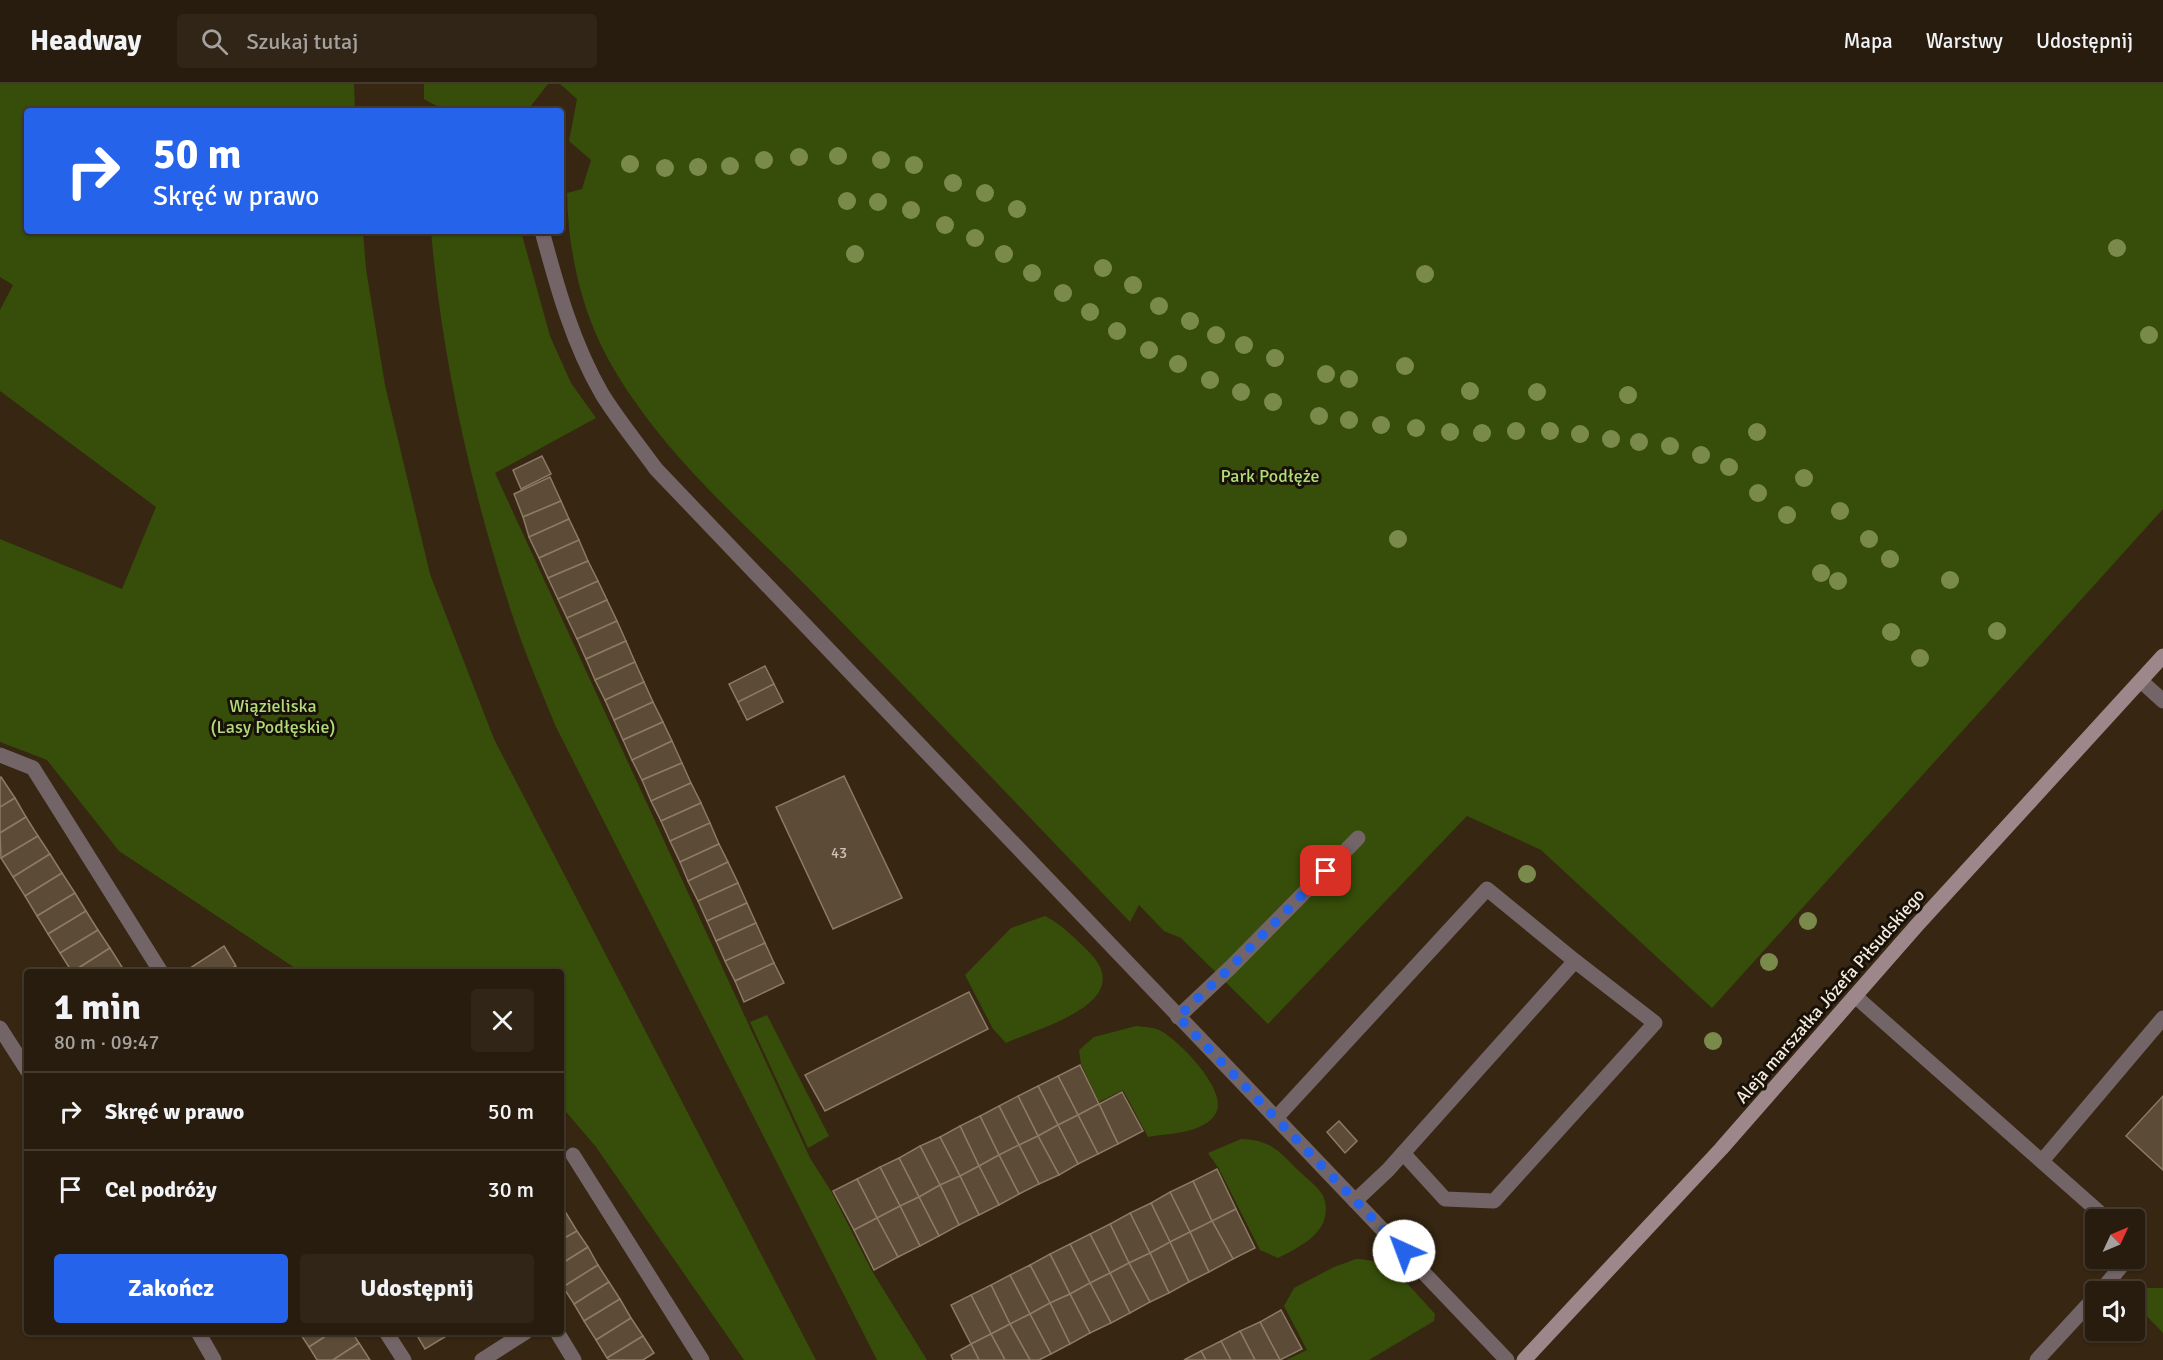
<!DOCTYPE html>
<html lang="pl">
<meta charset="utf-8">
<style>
:root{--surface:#281c0e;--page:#302517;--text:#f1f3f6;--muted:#a5a19e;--line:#443a2e;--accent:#2563eb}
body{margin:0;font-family:Signika,sans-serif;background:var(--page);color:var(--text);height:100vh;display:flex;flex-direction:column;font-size:22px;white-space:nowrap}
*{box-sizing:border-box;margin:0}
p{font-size:20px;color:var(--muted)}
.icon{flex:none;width:33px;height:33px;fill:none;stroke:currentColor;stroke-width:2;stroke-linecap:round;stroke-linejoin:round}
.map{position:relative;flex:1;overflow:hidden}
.sheet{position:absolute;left:24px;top:885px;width:540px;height:366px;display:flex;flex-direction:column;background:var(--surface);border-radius:6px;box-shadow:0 2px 4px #0004,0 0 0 2px var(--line)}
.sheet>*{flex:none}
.guide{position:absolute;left:24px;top:24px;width:540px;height:126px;border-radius:6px;box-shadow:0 2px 4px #0004,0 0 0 2px var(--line);background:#2563eb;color:#fff;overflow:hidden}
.needle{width:39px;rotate:46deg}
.buttons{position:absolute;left:2085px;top:1125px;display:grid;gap:12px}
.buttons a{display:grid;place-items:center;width:60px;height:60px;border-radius:6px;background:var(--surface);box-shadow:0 2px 4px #0004,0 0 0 2px var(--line);font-size:30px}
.pin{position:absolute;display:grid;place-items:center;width:51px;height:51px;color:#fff;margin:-26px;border-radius:12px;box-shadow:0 3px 9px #0006}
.me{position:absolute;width:66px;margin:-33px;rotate:317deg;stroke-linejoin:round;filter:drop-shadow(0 0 4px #0008)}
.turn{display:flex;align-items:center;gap:21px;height:126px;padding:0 30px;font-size:27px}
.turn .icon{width:78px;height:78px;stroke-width:2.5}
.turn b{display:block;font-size:42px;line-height:51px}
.round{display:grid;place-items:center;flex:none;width:63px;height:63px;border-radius:6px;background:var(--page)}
.summary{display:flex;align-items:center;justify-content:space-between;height:102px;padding:0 30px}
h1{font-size:36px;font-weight:700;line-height:45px}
.button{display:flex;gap:12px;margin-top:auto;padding:12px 30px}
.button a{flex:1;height:69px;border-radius:6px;background:var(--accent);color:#fff;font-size:24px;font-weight:700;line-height:69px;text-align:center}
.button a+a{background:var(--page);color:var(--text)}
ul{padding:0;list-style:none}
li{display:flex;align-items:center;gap:18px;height:78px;padding:0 30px;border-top:2px solid var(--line)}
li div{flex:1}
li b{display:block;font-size:22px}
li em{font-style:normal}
header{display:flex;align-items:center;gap:36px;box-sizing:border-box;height:84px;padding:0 30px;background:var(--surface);border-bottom:2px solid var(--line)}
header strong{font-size:28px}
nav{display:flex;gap:33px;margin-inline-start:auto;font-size:21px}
.search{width:420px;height:54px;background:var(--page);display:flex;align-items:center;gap:15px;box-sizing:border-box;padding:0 21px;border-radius:6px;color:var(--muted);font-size:22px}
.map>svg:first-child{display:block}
.green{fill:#364e09}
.building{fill:#5c4b36;stroke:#8c7a64;stroke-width:1.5}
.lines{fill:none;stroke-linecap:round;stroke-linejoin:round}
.lane{stroke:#736567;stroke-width:15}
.street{stroke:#736567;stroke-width:15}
.secondary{stroke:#9d878a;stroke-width:15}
.tree{fill:#7a8a4b}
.route{stroke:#2563eb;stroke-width:10;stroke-dasharray:0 18}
.labels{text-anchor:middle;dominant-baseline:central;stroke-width:6;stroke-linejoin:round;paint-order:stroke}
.number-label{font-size:15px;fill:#cfc2b4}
.park-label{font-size:18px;fill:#b1dc79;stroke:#181108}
.street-label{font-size:18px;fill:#f5eade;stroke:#181108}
</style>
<header>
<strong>Headway</strong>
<div class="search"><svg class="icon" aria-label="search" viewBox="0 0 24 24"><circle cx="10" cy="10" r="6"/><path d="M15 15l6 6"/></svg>Szukaj tutaj</div>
<nav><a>Mapa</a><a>Warstwy</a><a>Udostępnij</a></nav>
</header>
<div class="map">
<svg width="2163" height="1276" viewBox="0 0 2163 1276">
<rect width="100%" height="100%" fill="#362612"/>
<!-- green -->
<g class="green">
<path d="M 0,0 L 354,0 L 355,27 L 27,27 L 27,147 L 363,147 L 366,185 L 385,301 L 430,490 L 494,655 L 816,1276 L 744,1276 L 596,1063 L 561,1022 L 561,888 L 301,888 L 119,767 L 47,676 L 0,658 L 0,455 L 122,505 L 156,423 L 0,307 L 0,226 L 13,201 L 0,193 Z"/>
<path d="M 424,0 L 548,0 L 527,27 C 494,27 452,34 424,15 Z"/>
<path d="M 560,0 L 2163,0 L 2163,425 L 1712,924 L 1541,766 L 1467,732 L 1268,940 L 1181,854 L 1164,847 L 1139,821 L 1130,838 C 1029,733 930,628 828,524 C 751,444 661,372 607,273 C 580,222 568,165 567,109 L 582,105 L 591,76 L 569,57 L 577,15 Z"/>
<path d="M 431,147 L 521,147 L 550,252 L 571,299 L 596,334 L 495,389 L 810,1074 L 831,1107 L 872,1187 L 927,1276 L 877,1276 L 556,643 C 541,606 525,570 513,533 C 472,409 442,277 431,147 Z"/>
<path d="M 1045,832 C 1062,841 1074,853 1088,867 C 1140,918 1041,943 1006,959 L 993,945 L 965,891 L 1011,844 Z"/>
<path d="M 767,931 L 829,1052 L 808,1064 L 750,938 Z"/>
<path d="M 1136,942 C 1144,943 1152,943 1159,946 C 1178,955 1229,1007 1216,1029 C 1204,1050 1169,1049 1148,1053 L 1123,1006 L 1099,1018 L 1081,980 L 1079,966 L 1094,953 Z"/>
<path d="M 1241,1055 C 1271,1056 1279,1067 1299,1087 C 1306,1094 1321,1105 1324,1114 C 1334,1147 1301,1162 1278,1174 L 1260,1166 L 1219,1085 L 1208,1069 Z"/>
<path d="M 1356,1175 C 1393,1175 1411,1205 1435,1230 L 1434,1237 L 1369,1276 L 1286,1276 L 1307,1266 L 1284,1222 L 1294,1204 L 1334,1183 Z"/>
<path d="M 2141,1204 L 2163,1204 L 2163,1249 L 2135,1220 L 2134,1208 L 2132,1207 Z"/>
</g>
<!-- building -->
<g class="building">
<path d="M 542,372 L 551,390 L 521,405 L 513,386 Z"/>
<path d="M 550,393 L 561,417 L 523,433 L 514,410 Z"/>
<path d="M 561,417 L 569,435 L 529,453 L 523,433 Z"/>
<path d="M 569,435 L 579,456 L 539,474 L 529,453 Z"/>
<path d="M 579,456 L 588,477 L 548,494 L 539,474 Z"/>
<path d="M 588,477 L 598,497 L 558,515 L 548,494 Z"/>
<path d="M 598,497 L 607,516 L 567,534 L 558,515 Z"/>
<path d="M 607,516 L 617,537 L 577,555 L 567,534 Z"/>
<path d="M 617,537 L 626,557 L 586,575 L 577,555 Z"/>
<path d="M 626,557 L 635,578 L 595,596 L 586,575 Z"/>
<path d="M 635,578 L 644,598 L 605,616 L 595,596 Z"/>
<path d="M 765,582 L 774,600 L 738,618 L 729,600 Z"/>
<path d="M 644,598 L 653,618 L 614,636 L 605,616 Z"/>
<path d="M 774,600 L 783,618 L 747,636 L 738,618 Z"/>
<path d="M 653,618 L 663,638 L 623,656 L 614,636 Z"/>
<path d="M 663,638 L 672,657 L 632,676 L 623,656 Z"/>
<path d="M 672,657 L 682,679 L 642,696 L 632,676 Z"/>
<path d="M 682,679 L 691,699 L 651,717 L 642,696 Z"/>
<path d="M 844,692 L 902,814 L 833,845 L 776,723 Z"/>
<path d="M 1,693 L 15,714 L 0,723 L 0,694 Z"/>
<path d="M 691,699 L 701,719 L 661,737 L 651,717 Z"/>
<path d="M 15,714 L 26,733 L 0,749 L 0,723 Z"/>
<path d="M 701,719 L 710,739 L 670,757 L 661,737 Z"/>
<path d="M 26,733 L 38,752 L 1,774 L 0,749 Z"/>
<path d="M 710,739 L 719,760 L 680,778 L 670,757 Z"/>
<path d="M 38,752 L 50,770 L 13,793 L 1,774 Z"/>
<path d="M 719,760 L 728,778 L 688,797 L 680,778 Z"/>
<path d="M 50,770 L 62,789 L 25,812 L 13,793 Z"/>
<path d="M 728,778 L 738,799 L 698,817 L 688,797 Z"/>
<path d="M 62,789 L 75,809 L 37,832 L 25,812 Z"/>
<path d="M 738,799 L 747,819 L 707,837 L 698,817 Z"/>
<path d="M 75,809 L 86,827 L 48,850 L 37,832 Z"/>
<path d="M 747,819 L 756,839 L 716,857 L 707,837 Z"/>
<path d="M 86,827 L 98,846 L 60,869 L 48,850 Z"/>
<path d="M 756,839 L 765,859 L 725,877 L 716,857 Z"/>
<path d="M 98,846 L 110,864 L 72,888 L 60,869 Z"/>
<path d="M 765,859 L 774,879 L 735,897 L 725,877 Z"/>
<path d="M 224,862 L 236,882 L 226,888 L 188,888 L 187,886 Z"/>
<path d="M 110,864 L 122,883 L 115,888 L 72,888 Z"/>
<path d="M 774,879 L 784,899 L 744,918 L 735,897 Z"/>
<path d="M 969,908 L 988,945 L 825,1027 L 805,991 Z"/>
<path d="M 1080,981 L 1099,1020 L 1078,1031 L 1058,992 Z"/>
<path d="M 1058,992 L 1078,1031 L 1058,1041 L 1038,1002 Z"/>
<path d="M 1038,1002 L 1058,1041 L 1038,1052 L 1018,1012 Z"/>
<path d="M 1122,1008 L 1143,1047 L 1118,1060 L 1099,1020 Z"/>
<path d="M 1018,1012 L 1038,1052 L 1019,1061 L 999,1022 Z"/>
<path d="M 2163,1012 L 2163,1086 L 2126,1052 Z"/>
<path d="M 1099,1020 L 1118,1060 L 1098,1070 L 1078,1031 Z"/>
<path d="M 999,1022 L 1019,1061 L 999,1071 L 980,1032 Z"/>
<path d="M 1078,1031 L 1098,1070 L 1078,1080 L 1058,1041 Z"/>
<path d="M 980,1032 L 999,1071 L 979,1082 L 960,1042 Z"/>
<path d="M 1339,1037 L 1357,1057 L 1345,1069 L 1327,1048 Z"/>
<path d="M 1058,1041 L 1078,1080 L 1059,1091 L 1038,1052 Z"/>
<path d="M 960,1042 L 979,1082 L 960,1092 L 940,1053 Z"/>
<path d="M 1038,1052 L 1059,1091 L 1039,1100 L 1019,1061 Z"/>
<path d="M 940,1053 L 960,1092 L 940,1101 L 920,1062 Z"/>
<path d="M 1019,1061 L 1039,1100 L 1019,1110 L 999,1071 Z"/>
<path d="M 920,1062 L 940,1101 L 919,1113 L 899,1074 Z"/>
<path d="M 999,1071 L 1019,1110 L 999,1121 L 979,1082 Z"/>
<path d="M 899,1074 L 919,1113 L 900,1122 L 880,1083 Z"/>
<path d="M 979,1082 L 999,1121 L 979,1131 L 960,1092 Z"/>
<path d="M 880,1083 L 900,1122 L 877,1134 L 857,1095 Z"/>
<path d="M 1217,1085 L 1236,1125 L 1212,1137 L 1193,1097 Z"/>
<path d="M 960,1092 L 979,1131 L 959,1141 L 940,1101 Z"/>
<path d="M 857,1095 L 877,1134 L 854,1146 L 833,1107 Z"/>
<path d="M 1193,1097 L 1212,1137 L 1190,1148 L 1170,1108 Z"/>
<path d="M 940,1101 L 959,1141 L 939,1152 L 919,1113 Z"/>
<path d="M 1170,1108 L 1190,1148 L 1170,1158 L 1151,1119 Z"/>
<path d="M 919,1113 L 939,1152 L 920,1162 L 900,1122 Z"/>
<path d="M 1151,1119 L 1170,1158 L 1150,1169 L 1130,1129 Z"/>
<path d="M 900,1122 L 920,1162 L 898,1173 L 877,1134 Z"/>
<path d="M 1236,1125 L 1255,1164 L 1233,1175 L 1212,1137 Z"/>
<path d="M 566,1129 L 577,1147 L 561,1156 L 561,1133 Z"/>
<path d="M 1130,1129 L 1150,1169 L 1129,1179 L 1110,1140 Z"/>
<path d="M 877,1134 L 898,1173 L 874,1186 L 854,1146 Z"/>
<path d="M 1212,1137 L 1233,1175 L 1209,1188 L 1190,1148 Z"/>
<path d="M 1110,1140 L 1129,1179 L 1110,1189 L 1090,1150 Z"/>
<path d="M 577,1147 L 588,1163 L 561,1180 L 561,1156 Z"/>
<path d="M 1190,1148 L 1209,1188 L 1189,1198 L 1170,1158 Z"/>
<path d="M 1090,1150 L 1110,1189 L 1090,1199 L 1070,1160 Z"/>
<path d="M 1170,1158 L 1189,1198 L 1169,1209 L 1150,1169 Z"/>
<path d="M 1070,1160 L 1090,1199 L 1070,1210 L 1050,1170 Z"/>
<path d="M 588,1163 L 598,1181 L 563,1203 L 561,1180 Z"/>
<path d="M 1150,1169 L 1169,1209 L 1150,1218 L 1129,1179 Z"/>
<path d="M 1050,1170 L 1070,1210 L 1050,1219 L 1030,1181 Z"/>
<path d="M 1129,1179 L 1150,1218 L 1130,1229 L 1110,1189 Z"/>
<path d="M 598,1181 L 609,1198 L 574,1220 L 563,1203 Z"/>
<path d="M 1030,1181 L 1050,1219 L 1030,1230 L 1010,1191 Z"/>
<path d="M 1110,1189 L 1130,1229 L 1111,1239 L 1090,1199 Z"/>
<path d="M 1010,1191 L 1030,1230 L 1010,1240 L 991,1201 Z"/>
<path d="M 609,1198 L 620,1215 L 584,1237 L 574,1220 Z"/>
<path d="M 1090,1199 L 1111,1239 L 1090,1249 L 1070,1210 Z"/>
<path d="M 991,1201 L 1010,1240 L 991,1250 L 971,1211 Z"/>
<path d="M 1070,1210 L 1090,1249 L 1070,1260 L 1050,1219 Z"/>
<path d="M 971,1211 L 991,1250 L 971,1260 L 951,1221 Z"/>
<path d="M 620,1215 L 631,1234 L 596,1256 L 584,1237 Z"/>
<path d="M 1050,1219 L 1070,1260 L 1051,1270 L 1030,1230 Z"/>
<path d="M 1281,1226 L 1302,1265 L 1280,1276 L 1260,1238 Z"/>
<path d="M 1030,1230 L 1051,1270 L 1039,1276 L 1030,1276 L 1010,1240 Z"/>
<path d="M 631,1234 L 643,1252 L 607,1274 L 596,1256 Z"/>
<path d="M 1260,1238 L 1280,1276 L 1255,1276 L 1240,1247 Z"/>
<path d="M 1010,1240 L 1030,1276 L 1005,1276 L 991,1250 Z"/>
<path d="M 1240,1247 L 1255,1276 L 1231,1276 L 1221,1257 Z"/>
<path d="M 299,1248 L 332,1248 L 309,1263 Z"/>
<path d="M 332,1248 L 352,1248 L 359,1259 L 333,1276 L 317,1276 L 309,1263 Z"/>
<path d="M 415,1248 L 453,1248 L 425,1265 Z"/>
<path d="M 991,1250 L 1005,1276 L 979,1276 L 971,1260 Z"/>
<path d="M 643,1252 L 654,1269 L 643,1276 L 609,1276 L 607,1274 Z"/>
<path d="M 1221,1257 L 1231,1276 L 1206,1276 L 1201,1267 Z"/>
<path d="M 359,1259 L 370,1276 L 333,1276 Z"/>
<path d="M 971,1260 L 979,1276 L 953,1276 L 951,1271 Z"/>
<path d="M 1201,1267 L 1206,1276 L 1184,1276 Z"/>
</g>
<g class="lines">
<!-- lane -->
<g class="lane">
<path d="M 2141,597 L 2163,617"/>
<path d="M 0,671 L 33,684 L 161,888"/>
<path d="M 1855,912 L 2108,1136"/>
<path d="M 1178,933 L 1231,883 L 1358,754"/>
<path d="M 1276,1034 L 1487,805 L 1575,877 L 1388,1086 L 1355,1117"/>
<path d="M 1403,1069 L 1445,1115 L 1494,1117 L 1655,939 L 1575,877"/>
<path d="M 573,1071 L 702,1276"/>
<path d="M 2042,1077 L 2163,934"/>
<path d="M 2134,1159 L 2138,1163 L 2134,1167"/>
<path d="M 2100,1208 L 2128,1174"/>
<path d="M 386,1248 L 404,1276"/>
<path d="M 557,1248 L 574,1276"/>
<path d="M 482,1276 L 526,1248"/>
<path d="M 2037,1276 L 2096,1212"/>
</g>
<!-- street -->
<g class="street">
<path d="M 542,147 C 557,203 573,260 602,310 C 618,336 638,360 656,385 L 1507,1276"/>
<path d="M 0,944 L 27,986"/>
<path d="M 198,1248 L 214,1276"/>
</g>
<!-- secondary -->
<path class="secondary" d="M 1524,1276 L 1721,1065 L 1918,840 L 2163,572"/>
</g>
<!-- trees -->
<g class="tree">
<circle cx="838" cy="72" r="9"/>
<circle cx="799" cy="73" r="9"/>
<circle cx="764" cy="76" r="9"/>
<circle cx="881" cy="76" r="9"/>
<circle cx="630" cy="80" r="9"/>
<circle cx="914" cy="81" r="9"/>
<circle cx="730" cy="82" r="9"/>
<circle cx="698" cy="83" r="9"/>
<circle cx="665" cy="84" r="9"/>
<circle cx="953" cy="99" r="9"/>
<circle cx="985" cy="109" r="9"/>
<circle cx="847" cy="117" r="9"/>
<circle cx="878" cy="118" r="9"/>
<circle cx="1017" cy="125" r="9"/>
<circle cx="911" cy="126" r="9"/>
<circle cx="945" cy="141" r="9"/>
<circle cx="975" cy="154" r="9"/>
<circle cx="2117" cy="164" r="9"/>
<circle cx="855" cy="170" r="9"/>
<circle cx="1004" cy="170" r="9"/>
<circle cx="1103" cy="184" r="9"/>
<circle cx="1032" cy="189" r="9"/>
<circle cx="1425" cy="190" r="9"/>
<circle cx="1133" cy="201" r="9"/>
<circle cx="1063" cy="209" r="9"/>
<circle cx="1159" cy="222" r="9"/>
<circle cx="1090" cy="228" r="9"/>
<circle cx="1190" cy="237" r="9"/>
<circle cx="1117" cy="247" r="9"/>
<circle cx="1216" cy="251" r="9"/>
<circle cx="2149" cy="251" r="9"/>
<circle cx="1244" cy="261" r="9"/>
<circle cx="1149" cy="266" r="9"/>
<circle cx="1275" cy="274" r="9"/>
<circle cx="1178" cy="280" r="9"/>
<circle cx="1405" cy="282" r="9"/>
<circle cx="1326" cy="290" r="9"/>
<circle cx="1349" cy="295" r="9"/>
<circle cx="1210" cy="296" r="9"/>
<circle cx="1470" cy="307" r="9"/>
<circle cx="1241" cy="308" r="9"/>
<circle cx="1537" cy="308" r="9"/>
<circle cx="1628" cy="311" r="9"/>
<circle cx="1273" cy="318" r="9"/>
<circle cx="1319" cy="332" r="9"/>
<circle cx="1349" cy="336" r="9"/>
<circle cx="1381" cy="341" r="9"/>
<circle cx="1416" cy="344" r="9"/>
<circle cx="1516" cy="347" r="9"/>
<circle cx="1550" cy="347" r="9"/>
<circle cx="1450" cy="348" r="9"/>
<circle cx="1757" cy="348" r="9"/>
<circle cx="1482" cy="349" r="9"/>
<circle cx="1580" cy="350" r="9"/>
<circle cx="1611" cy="355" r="9"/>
<circle cx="1639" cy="358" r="9"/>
<circle cx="1670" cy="362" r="9"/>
<circle cx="1701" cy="371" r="9"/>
<circle cx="1729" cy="383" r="9"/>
<circle cx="1804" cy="394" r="9"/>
<circle cx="1758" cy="409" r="9"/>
<circle cx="1840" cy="427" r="9"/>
<circle cx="1787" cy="431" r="9"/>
<circle cx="1398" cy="455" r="9"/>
<circle cx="1869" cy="455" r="9"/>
<circle cx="1890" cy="475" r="9"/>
<circle cx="1821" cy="489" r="9"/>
<circle cx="1950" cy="496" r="9"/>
<circle cx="1838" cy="497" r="9"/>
<circle cx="1997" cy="547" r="9"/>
<circle cx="1891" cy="548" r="9"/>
<circle cx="1920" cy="574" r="9"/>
<circle cx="1527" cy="790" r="9"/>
<circle cx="1808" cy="837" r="9"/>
<circle cx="1769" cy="878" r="9"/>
<circle cx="1713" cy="957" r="9"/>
</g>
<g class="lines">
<!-- route -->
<path class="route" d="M 1326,787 L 1231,883 L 1178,933 L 1404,1167"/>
</g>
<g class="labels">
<!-- number labels -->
<g class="number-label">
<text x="839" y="769">43</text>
</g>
<!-- park labels -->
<g class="park-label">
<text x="1270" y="392">Park Podłęże</text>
<text x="273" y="622">Wiązieliska<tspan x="273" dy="21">(Lasy Podłęskie)</tspan></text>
</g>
<!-- street labels -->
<g class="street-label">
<text transform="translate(1830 912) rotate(-49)">Aleja marszałka Józefa Piłsudskiego</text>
</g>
</g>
</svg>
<div class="buttons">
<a><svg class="needle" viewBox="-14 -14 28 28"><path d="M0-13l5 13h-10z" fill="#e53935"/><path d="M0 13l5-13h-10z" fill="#a5a19e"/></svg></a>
<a><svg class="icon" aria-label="sound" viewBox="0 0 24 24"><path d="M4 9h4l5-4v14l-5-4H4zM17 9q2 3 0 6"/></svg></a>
</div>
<div class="pin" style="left:1326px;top:787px;background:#d93025"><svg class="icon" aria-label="arrive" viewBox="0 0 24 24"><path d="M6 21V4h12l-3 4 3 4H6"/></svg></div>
<svg class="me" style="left:1404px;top:1167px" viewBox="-20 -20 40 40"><circle r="19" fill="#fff"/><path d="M0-13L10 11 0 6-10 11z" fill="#2563eb"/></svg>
<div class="guide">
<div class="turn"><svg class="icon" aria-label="right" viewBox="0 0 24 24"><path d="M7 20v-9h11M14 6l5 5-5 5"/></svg><div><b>50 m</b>Skręć w prawo</div></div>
</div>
<section class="sheet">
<div class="summary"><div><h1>1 min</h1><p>80 m · 09:47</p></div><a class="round"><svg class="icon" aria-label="close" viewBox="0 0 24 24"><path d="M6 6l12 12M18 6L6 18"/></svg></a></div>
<ul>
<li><svg class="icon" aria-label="right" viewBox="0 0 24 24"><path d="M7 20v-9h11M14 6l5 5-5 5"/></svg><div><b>Skręć w prawo</b></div><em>50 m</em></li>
<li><svg class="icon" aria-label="arrive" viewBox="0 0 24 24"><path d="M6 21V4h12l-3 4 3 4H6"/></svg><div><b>Cel podróży</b></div><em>30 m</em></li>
</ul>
<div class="button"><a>Zakończ</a><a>Udostępnij</a></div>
</section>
</div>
